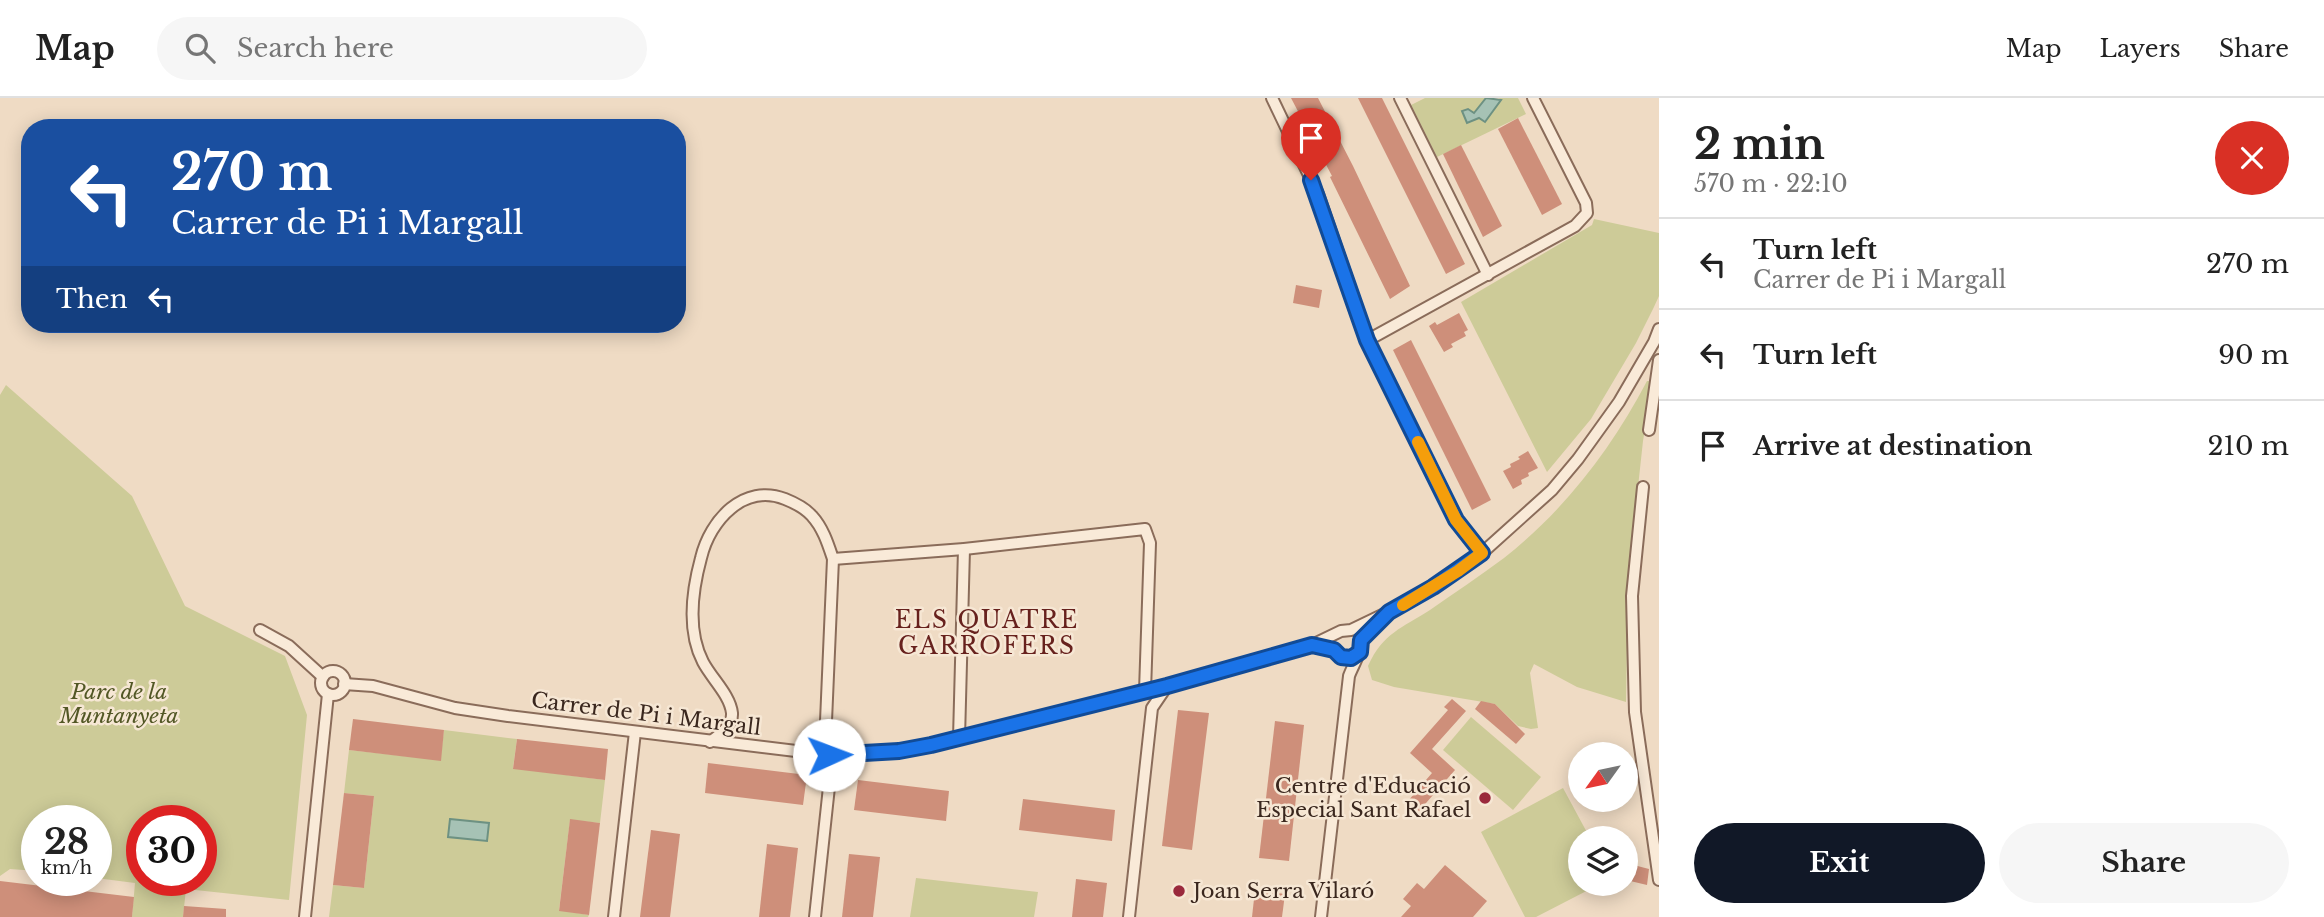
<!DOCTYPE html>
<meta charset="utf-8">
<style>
:root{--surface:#fff;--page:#f6f6f6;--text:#222;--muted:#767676;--line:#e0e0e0;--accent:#111827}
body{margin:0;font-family:"Libre Baskerville",serif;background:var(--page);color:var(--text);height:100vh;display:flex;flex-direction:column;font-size:26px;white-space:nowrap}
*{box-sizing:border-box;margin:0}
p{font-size:23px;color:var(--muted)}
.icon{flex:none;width:38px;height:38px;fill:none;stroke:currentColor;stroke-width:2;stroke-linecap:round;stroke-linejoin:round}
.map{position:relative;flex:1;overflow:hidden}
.panel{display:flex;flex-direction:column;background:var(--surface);width:665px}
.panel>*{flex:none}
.banner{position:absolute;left:21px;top:21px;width:665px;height:214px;border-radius:28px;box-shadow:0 4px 18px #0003;background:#1a4fa0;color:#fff;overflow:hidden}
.needle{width:46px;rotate:237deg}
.tools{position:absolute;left:1568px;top:644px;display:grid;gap:14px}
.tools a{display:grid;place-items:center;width:70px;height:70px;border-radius:50%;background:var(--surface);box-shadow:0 4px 18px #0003;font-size:35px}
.speed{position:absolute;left:21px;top:707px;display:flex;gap:14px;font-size:35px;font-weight:700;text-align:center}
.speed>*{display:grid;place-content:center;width:91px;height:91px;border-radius:50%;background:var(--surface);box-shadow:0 4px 18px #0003;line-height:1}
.speed small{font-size:18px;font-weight:400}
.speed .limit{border:10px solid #d22;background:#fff;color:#111}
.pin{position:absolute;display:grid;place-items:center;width:60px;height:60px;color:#fff;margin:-72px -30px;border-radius:50% 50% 50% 0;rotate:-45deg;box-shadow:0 0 7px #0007}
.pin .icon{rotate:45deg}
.me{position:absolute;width:77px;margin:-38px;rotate:88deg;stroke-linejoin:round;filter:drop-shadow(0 0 5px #0008)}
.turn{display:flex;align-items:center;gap:24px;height:147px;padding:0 35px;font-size:32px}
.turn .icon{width:91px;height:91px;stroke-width:2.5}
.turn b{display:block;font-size:49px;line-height:60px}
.then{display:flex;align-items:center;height:66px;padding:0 35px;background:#0003;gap:14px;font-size:26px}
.round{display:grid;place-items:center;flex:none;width:74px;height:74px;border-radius:37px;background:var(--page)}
.head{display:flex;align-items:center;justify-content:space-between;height:119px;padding:0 35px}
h1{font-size:42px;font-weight:800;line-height:52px}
.cta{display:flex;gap:14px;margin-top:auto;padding:14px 35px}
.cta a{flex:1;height:80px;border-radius:42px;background:var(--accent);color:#fff;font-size:28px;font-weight:800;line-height:80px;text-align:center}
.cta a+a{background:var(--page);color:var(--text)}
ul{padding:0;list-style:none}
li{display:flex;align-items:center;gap:21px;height:91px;padding:0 35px;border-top:2px solid var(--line)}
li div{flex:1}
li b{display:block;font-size:26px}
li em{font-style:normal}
header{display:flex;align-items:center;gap:42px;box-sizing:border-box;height:98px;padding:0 35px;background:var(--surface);border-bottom:2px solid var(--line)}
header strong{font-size:33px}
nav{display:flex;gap:38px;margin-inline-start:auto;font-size:24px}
.search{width:490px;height:63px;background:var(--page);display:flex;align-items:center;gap:18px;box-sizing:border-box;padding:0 24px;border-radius:38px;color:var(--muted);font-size:26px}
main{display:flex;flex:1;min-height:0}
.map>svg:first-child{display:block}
.green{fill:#cdcb98;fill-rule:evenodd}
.water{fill:#a6c2b5;stroke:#6d9182;stroke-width:2}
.building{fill:#ce8f7a}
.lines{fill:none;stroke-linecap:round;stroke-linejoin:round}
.street-casing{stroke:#8a6c5a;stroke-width:14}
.street{stroke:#f9ead8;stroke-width:10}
.route-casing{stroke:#114b97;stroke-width:18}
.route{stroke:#1a73e8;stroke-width:12}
.slow{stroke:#f59e0b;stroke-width:12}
.poi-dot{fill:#9a293c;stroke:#f6e7d4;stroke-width:2.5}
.labels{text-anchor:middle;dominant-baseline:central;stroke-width:5;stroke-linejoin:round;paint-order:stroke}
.park-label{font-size:21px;font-style:italic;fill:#525725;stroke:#f6e7d4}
.street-label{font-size:21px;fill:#3a271e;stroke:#f6e7d4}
.poi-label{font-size:21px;fill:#3a271e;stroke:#f6e7d4;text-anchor:end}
.neighbourhood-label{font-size:23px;letter-spacing:2px;fill:#67211d;stroke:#f6e7d4}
</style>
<header>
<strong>Map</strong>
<div class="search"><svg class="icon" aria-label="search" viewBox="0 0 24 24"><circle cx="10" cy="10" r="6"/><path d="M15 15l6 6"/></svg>Search here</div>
<nav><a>Map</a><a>Layers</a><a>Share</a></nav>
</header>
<main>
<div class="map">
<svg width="1659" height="819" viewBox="0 0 1659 819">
<rect width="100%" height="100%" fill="#efdbc4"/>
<!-- green -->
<g class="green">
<path d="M 1425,0 L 1486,0 L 1474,16 L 1463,13 L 1467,25 L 1501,2 L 1499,0 L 1518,0 L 1526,16 L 1437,59 L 1411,7 Z"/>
<path d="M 1594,121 L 1659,135 L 1659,198 L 1653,211 L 1636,245 L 1591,321 L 1547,374 L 1461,204 L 1592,127 Z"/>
<path d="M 1647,283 L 1653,283 L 1643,343 L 1628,481 L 1626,604 L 1577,589 L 1534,566 L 1530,575 L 1538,630 L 1531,631 L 1518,628 L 1495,606 L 1394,589 L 1372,582 L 1368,568 C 1383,535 1402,530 1430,512 C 1454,495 1480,478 1504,460 C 1564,413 1612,350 1647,283 Z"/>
<path d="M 6,287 L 132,398 L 185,508 L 285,558 L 307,617 L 289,802 L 186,791 L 183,819 L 132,819 L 135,785 L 96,780 L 96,723 L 37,723 L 37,773 L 10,771 L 0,778 L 0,297 ZM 142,723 L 201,723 L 201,782 L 142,782 Z"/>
<path d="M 1471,619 L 1541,679 L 1513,712 L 1443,652 Z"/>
<path d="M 444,632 L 517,641 L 513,670 L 605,682 L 600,725 L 570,722 L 559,812 L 589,817 L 588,819 L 329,819 L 333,787 L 364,790 L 374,698 L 344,695 L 349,652 L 440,662 Z"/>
<path d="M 1563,690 L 1590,740 L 1580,740 L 1580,786 L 1600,786 L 1536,819 L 1525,819 L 1481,734 Z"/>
<path d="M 916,780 L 1038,794 L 1034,819 L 910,819 Z"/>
</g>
<!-- water -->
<g class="water">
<path d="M 1486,0 L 1501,2 L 1485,24 L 1479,20 L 1467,25 L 1462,13 L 1468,11 L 1474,15 Z"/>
<path d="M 450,721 L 489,725 L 487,743 L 448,739 Z"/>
</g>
<!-- building -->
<g class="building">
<path d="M 1291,0 L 1318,0 L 1353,68 L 1410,188 L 1390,201 L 1330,79 L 1332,78 Z"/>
<path d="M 1358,0 L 1382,0 L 1465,166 L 1446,176 Z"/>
<path d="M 1518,20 L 1562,106 L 1542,117 L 1498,31 Z"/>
<path d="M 1461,47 L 1502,128 L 1483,139 L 1443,56 Z"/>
<path d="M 1296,187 L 1322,192 L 1319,210 L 1293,205 Z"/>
<path d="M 1459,215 L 1468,232 L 1464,234 L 1466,238 L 1451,246 L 1453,249 L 1444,254 L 1429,228 L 1435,224 L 1437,227 Z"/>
<path d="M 1411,242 L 1491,402 L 1472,412 L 1393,252 Z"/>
<path d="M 1528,353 L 1538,370 L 1528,375 L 1529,378 L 1521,382 L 1522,386 L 1513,391 L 1503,373 L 1511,369 L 1510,366 L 1520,361 L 1518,359 Z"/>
<path d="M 1452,601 L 1466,613 L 1432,651 L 1455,672 L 1419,713 L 1408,703 L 1432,675 L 1410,655 L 1448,612 L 1444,609 Z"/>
<path d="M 1481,603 L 1495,606 L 1525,636 L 1516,646 L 1475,611 Z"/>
<path d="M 1178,612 L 1209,615 L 1192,752 L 1162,748 Z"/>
<path d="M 353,621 L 444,632 L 441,663 L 349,652 Z"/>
<path d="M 1275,623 L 1304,627 L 1289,763 L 1259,760 Z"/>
<path d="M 517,641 L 608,651 L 605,682 L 513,671 Z"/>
<path d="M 708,665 L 807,677 L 803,707 L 705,695 Z"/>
<path d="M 858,682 L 949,693 L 946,723 L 854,712 Z"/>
<path d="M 344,695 L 374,698 L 364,790 L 333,787 Z"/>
<path d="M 1023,701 L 1115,712 L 1112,743 L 1019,732 Z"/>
<path d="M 570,721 L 600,725 L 589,817 L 559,813 Z"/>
<path d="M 651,732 L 680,736 L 670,819 L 640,819 Z"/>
<path d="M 767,746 L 798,750 L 790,819 L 759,819 Z"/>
<path d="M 849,756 L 880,759 L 873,819 L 842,819 Z"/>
<path d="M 1626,765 L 1649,771 L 1647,787 L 1626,782 Z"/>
<path d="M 1445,767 L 1487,803 L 1473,819 L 1401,819 L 1411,808 L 1403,801 L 1417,785 L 1424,791 Z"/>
<path d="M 1076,781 L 1107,785 L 1103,819 L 1072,819 Z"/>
<path d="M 0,783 L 134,799 L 132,819 L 0,819 Z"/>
<path d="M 1255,792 L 1285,796 L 1282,819 L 1252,819 Z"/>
<path d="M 184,808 L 226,811 L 226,819 L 183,819 Z"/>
</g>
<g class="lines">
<!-- street casing -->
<g class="street-casing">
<g id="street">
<path d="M 1272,0 L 1318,96 L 1368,242 L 1456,422 L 1482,455"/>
<path d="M 1400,0 L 1488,177"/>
<path d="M 1368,242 L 1575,128 L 1587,115 L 1586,105 L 1533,0"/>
<path d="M 1649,332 L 1659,262"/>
<path d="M 1643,389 L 1632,498 L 1635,614 L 1659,782"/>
<path d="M 260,532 L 289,548 L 323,579"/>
<path d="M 1312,547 C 1317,548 1324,549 1329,551 C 1340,554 1342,563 1356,558"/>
<circle cx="333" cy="585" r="12"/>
<path d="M 344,586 L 373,588 L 455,610 L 508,618 L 829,657 L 870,656 L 931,647 L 1167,588 L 1312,547 L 1341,533 L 1351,532 L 1407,505 L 1458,473 L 1482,455 L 1552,392 L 1578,361 L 1619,304 L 1654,244 L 1659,231"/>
<path d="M 959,640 L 964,451"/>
<path d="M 710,644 C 719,637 733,628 732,615 C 730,597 712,581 703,564 C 687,533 692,493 701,460 C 710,422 744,385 785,401 C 795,405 805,410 812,418 C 823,430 828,446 833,461 L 964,451 L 1145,431 L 1150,445 L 1145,593"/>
<path d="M 305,819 L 328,596"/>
<path d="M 614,819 L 635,634"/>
<path d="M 815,819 L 829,689 L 826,623 L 833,461"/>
<path d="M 1129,819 L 1152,610 L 1167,588"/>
<path d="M 1321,819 L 1349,578 C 1353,567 1362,554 1361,542 L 1383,520"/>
</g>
</g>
<!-- street -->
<use href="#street" class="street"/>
</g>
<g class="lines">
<!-- route casing -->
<g class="route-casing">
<path id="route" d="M 829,657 L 899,653 L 931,647 L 1167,588 L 1312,547 L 1334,552 L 1341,559 L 1351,560 L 1360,554 L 1361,542 L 1389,514 L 1433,489 L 1482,455 L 1456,422 L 1367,242 L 1311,82"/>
</g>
<!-- route -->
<use href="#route" class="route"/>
<!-- slow -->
<path class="slow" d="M 1403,507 L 1458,473 L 1482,455 L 1456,422 L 1418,344"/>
</g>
<!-- markers -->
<g class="poi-dot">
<circle cx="1485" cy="700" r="7"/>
<circle cx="1179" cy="793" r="7"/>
</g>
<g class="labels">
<!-- park labels -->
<g class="park-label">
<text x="119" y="594">Parc de la<tspan x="119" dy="24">Muntanyeta</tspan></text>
</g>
<!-- street labels -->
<g class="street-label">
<text transform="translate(646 616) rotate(7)">Carrer de Pi i Margall</text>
</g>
<!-- poi labels -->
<g class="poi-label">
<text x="1471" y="688">Centre d'Educació<tspan x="1471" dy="24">Especial Sant Rafael</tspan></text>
<text x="1193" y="793" text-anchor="start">Joan Serra Vilaró</text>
</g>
<!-- neighbourhood labels -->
<g class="neighbourhood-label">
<text x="987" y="522">ELS QUATRE<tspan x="987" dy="26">GARROFERS</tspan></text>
</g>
</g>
</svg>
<div class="tools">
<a><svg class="needle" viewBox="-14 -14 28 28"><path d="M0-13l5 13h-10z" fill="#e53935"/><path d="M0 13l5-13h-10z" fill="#767676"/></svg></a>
<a><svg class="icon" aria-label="layers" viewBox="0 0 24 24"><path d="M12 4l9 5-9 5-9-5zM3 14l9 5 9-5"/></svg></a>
</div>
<div class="speed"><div>28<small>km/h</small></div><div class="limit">30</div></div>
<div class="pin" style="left:1311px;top:82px;background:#d93025"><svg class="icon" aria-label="arrive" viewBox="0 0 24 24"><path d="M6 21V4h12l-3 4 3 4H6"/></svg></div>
<svg class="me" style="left:829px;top:657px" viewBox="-20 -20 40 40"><circle r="19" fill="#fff"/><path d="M0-13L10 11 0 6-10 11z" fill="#1a73e8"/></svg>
<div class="banner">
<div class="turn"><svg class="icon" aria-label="left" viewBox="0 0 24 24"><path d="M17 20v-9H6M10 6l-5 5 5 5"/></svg><div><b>270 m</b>Carrer de Pi i Margall</div></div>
<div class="then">Then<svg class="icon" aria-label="left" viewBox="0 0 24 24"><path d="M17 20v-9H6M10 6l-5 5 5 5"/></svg></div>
</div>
</div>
<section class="panel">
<div class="head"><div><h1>2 min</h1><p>570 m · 22:10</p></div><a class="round" style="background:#d93025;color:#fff"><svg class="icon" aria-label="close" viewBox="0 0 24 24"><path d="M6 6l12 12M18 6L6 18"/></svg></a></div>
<ul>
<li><svg class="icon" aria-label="left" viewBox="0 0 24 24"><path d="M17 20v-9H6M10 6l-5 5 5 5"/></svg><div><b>Turn left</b><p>Carrer de Pi i Margall</p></div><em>270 m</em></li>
<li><svg class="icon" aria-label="left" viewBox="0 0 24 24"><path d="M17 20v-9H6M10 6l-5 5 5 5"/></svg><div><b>Turn left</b></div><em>90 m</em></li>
<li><svg class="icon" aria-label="arrive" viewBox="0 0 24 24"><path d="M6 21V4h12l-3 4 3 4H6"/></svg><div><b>Arrive at destination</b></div><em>210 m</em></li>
</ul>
<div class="cta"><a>Exit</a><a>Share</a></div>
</section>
</main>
